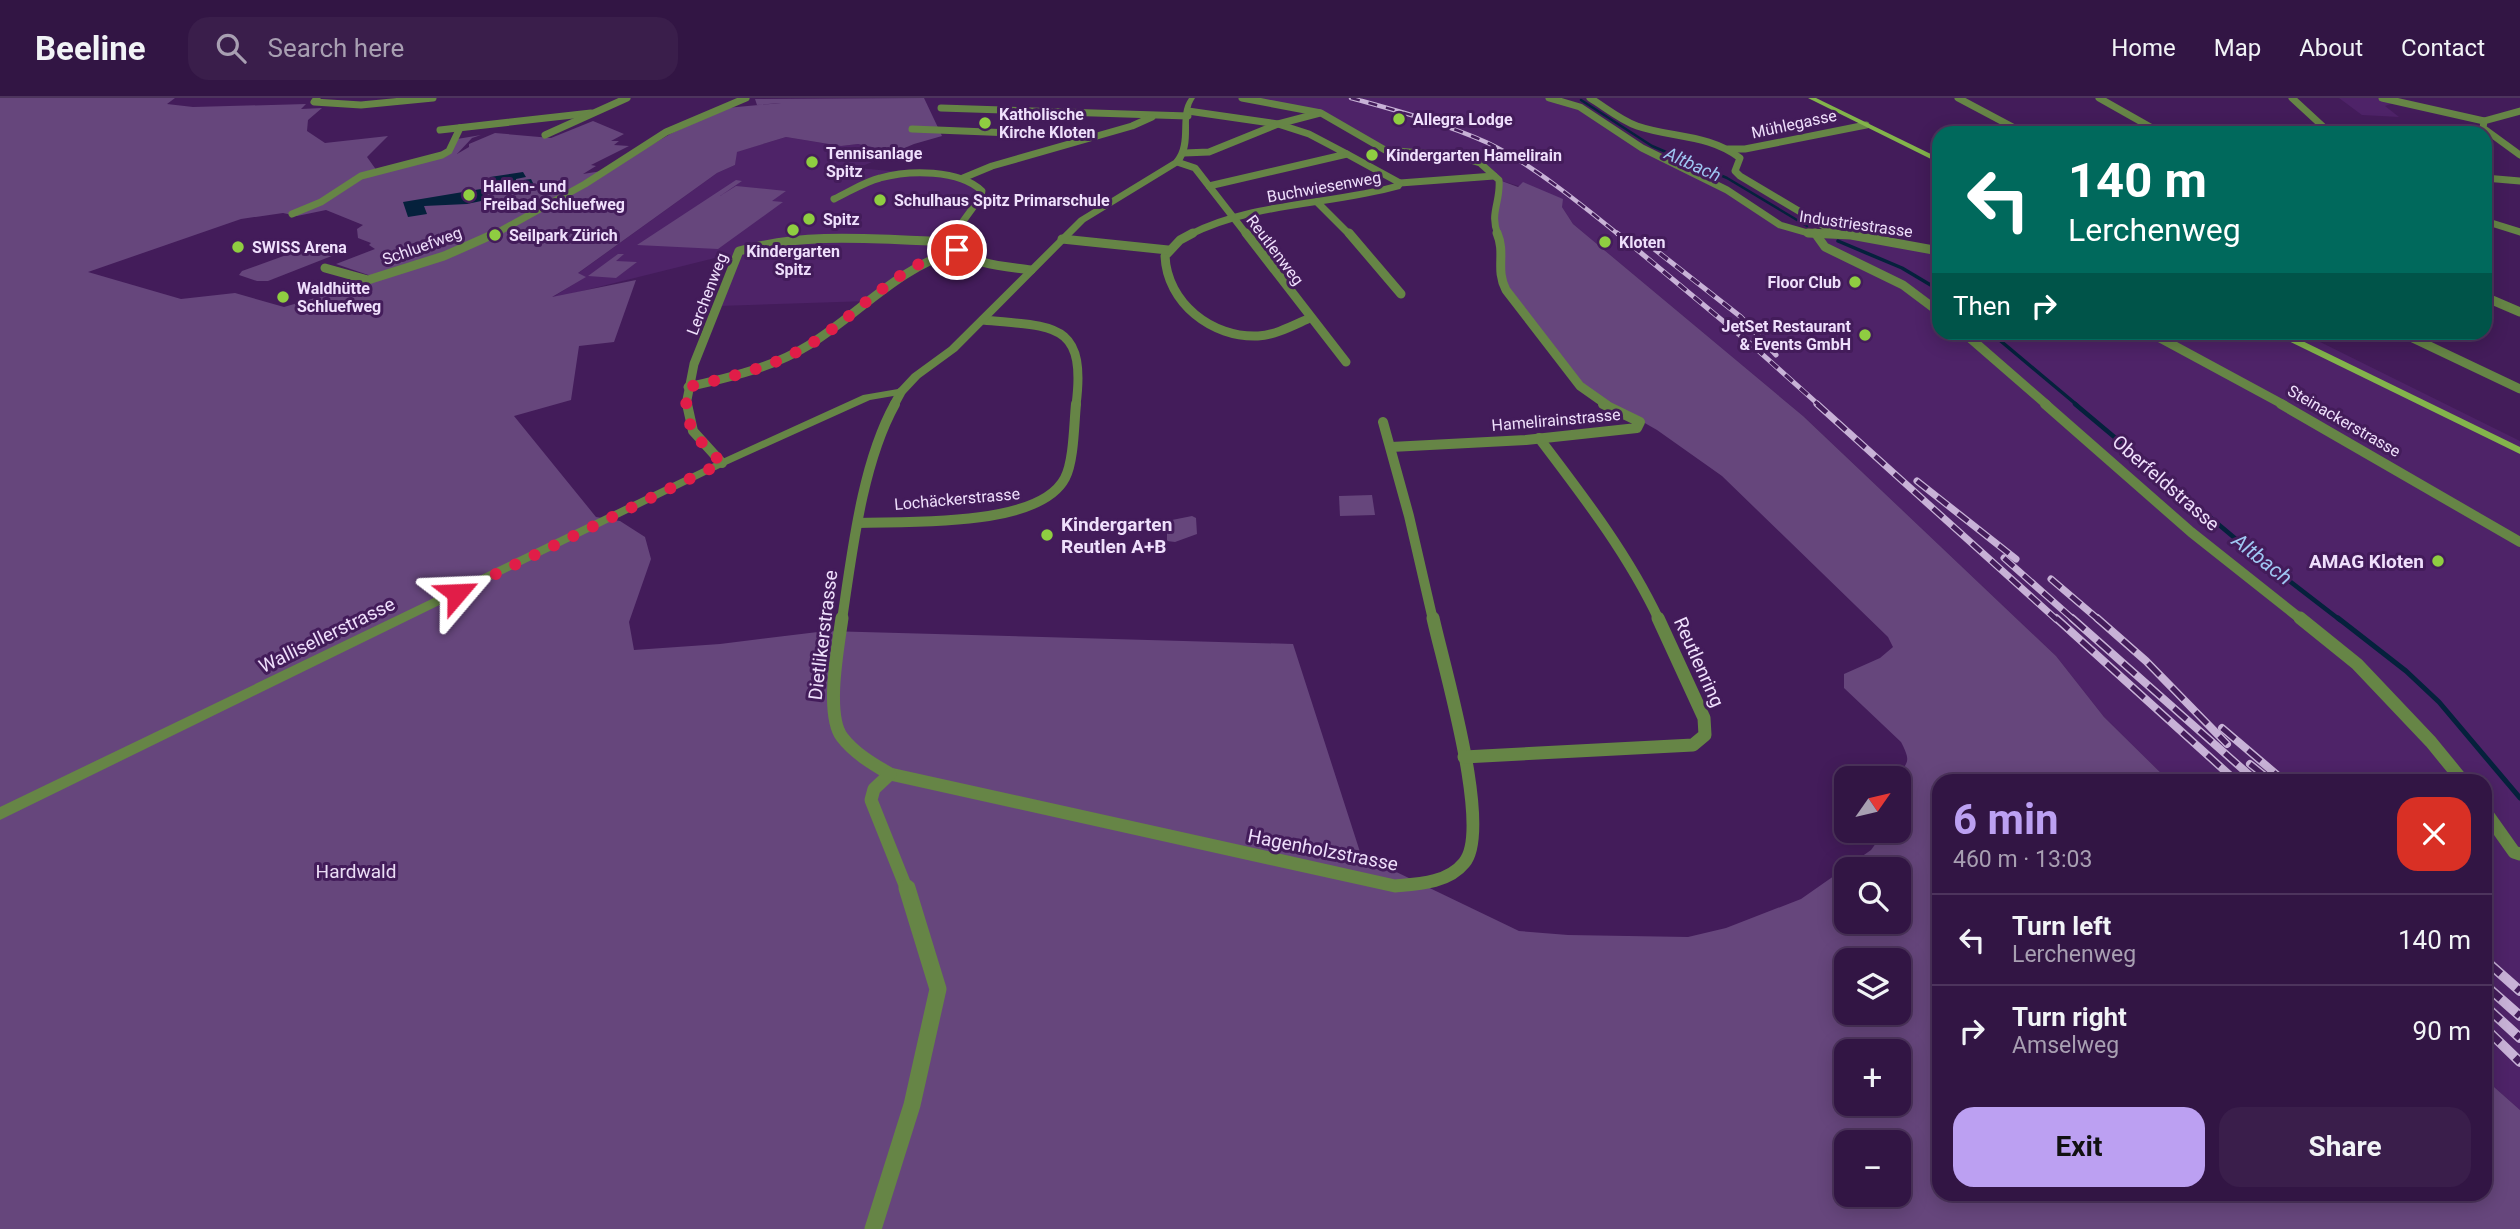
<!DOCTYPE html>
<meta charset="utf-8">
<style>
:root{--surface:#321544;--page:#3a1e4b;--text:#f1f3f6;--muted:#a89fb2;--line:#4d345d;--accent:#bca0f2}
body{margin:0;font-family:Roboto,sans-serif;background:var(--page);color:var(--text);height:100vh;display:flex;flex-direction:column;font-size:26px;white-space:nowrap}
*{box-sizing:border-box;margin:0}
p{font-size:23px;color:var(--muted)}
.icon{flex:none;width:38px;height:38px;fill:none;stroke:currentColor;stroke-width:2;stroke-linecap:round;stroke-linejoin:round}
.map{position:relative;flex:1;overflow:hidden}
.details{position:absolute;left:1932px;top:676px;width:560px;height:427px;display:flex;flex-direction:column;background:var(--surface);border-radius:21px;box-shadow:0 4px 18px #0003,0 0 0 2px var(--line)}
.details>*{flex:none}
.banner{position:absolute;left:1932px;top:28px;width:560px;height:214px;border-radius:21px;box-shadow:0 4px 18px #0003,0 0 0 2px var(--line);background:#00695c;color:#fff;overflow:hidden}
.needle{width:46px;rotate:56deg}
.buttons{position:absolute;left:1834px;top:668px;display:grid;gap:14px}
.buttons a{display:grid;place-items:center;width:77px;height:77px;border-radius:14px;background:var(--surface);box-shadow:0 4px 18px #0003,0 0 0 2px var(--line);font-size:35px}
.pin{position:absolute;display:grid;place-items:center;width:60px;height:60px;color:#fff;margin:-30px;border:4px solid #fff;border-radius:50%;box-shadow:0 2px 7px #0007}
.me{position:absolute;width:77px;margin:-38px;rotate:64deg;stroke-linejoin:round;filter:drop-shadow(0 0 5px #0008)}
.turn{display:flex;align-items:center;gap:24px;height:147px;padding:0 21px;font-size:32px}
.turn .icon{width:91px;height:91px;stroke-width:2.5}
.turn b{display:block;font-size:49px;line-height:60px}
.then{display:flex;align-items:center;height:66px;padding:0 21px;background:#0003;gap:14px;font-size:26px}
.round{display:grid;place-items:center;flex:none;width:74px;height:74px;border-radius:21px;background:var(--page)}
.overview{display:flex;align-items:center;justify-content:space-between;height:119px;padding:0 21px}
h1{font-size:42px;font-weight:700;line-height:52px;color:var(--accent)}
.button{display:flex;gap:14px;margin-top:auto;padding:14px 21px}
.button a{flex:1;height:80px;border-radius:21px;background:var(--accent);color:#111;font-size:28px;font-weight:700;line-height:80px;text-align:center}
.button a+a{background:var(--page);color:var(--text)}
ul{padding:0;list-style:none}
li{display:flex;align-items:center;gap:21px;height:91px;padding:0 21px;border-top:2px solid var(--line)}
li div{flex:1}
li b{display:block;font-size:26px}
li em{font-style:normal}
header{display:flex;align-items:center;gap:42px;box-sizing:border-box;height:98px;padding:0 35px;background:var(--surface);border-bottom:2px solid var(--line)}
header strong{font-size:33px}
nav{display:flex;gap:38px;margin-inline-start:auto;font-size:24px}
.search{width:490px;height:63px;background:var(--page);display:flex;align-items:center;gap:18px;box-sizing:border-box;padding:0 24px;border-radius:21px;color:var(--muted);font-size:26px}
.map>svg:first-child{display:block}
.built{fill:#4e2368}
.green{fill:#66467c;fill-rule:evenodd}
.water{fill:#05213c}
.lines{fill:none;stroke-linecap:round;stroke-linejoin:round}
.stream-far3{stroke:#05213c;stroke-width:2.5}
.stream-far2{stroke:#05213c;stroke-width:3.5}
.stream-far1{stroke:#05213c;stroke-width:4.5}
.stream{stroke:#05213c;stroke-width:5}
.minor-far4{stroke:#668546;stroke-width:7}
.minor-far3{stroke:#668546;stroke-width:9}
.minor-far2{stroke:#668546;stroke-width:10}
.minor-far1{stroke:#668546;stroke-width:13}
.minor{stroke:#668546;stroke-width:17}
.tertiary{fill:#668546;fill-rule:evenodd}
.secondary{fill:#83b44b;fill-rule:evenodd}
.rail-far4-casing{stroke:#c8b2d7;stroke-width:4.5}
.rail-far3-casing{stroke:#c8b2d7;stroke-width:5}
.rail-far2-casing{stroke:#c8b2d7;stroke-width:7}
.rail-far1-casing{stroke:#c8b2d7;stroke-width:8}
.rail-casing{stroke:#c8b2d7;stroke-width:10}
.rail-far4{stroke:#431c5a;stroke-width:2.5;stroke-dasharray:9;stroke-linecap:butt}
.rail-far3{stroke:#431c5a;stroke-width:3.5;stroke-dasharray:10;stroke-linecap:butt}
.rail-far2{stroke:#431c5a;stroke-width:4.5;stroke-dasharray:13;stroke-linecap:butt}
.rail-far1{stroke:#431c5a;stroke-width:5;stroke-dasharray:17;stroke-linecap:butt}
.rail{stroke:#431c5a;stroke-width:7;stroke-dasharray:21;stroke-linecap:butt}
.route{stroke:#e11d48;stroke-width:12;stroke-dasharray:0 21.6}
.poi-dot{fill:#8fcd41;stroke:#431c5a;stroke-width:2.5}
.labels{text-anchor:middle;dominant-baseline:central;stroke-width:6;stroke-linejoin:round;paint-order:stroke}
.far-poi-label{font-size:16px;font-weight:bold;fill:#efdffc;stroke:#431c5a;text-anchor:start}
.far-street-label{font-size:16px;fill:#efdffc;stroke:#431c5a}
.far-water-label{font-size:18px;font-style:italic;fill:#9fc7f2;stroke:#431c5a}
.street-label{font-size:19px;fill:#efdffc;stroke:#431c5a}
.poi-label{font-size:19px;font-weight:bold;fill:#efdffc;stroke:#431c5a;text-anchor:start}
.park-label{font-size:19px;fill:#eadcf5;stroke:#431c5a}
.water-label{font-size:21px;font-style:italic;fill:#9fc7f2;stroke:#431c5a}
</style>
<header>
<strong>Beeline</strong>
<div class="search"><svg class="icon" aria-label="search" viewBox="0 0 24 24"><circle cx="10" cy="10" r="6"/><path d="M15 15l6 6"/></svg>Search here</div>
<nav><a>Home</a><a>Map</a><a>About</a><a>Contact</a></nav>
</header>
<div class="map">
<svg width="2520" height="1131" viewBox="0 0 2520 1131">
<rect width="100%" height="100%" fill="#431c5a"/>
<!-- built -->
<g class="built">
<path d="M 1242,0 L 1549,0 L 1564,3 L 1633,45 L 1710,82 L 1780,127 L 1939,153 L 1939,234 L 2302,235 L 2520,343 L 2520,1012 L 2485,981 L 2485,682 L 2168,682 L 2104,619 L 2056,558 L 1803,318 L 1573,126 L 1562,109 L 1562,101 L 1499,82 L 1474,62 L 1385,52 L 1328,18 Z"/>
<path d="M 2339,0 L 2377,0 L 2396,4 L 2385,8 L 2399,19 L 2362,17 Z"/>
<path d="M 786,39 L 841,48 L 858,46 L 895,54 L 858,70 L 963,80 L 982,93 L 952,144 L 869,203 L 719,208 L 737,161 L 723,158 L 550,201 L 585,179 L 577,176 L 717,75 L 735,67 L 736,54 Z"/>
</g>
<!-- green -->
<g class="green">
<path d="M 0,0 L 175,0 L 167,6 L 193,9 L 306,6 L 301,11 L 322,10 L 308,22 L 307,33 L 325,45 L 388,38 L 367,59 L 377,73 L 438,60 L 457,41 L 481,37 L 472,40 L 457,56 L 469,49 L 469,46 L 495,35 L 551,40 L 593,23 L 624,36 L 611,43 L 619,43 L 614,47 L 629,48 L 591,67 L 596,68 L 583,76 L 608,72 L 672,35 L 726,10 L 781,5 L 757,7 L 755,1 L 924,0 L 942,38 L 914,46 L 895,54 L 858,46 L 841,48 L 786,39 L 737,54 L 735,67 L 717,75 L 578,175 L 586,179 L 552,199 L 636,182 L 614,244 L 579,248 L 571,302 L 514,318 L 596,419 L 620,423 L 645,439 L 651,461 L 629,524 L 634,552 L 720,546 L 826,533 L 1293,546 L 1361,757 L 1519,833 L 1568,837 L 1688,839 L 1726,830 L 1801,801 L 1871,752 L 1879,741 L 1880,733 L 1899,733 C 1899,721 1895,692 1899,681 C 1905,662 1913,667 1901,644 L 1844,590 L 1844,576 L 1880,560 L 1893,549 L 1888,539 L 1722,378 L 1657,332 L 1580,288 L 1506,192 L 1503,148 L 1493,130 L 1499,82 L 1518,89 L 1523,84 L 1563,101 L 1562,109 L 1573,126 L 1803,318 L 2056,558 L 2104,619 L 2168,682 L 1939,682 L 1939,1096 L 2485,1096 L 2485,981 L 2520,1012 L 2520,1131 L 0,1131 ZM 326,112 L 363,127 L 357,131 L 358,140 L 371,145 L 369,147 L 375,151 L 336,166 L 380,181 L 284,209 L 235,195 L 181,201 L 88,174 L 241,121 L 283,115 L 297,118 ZM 1846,772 L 1899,772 L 1899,824 L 1846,824 ZM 1846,863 L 1899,863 L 1899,915 L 1846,915 ZM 1846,954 L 1899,954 L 1899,1006 L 1846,1006 ZM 1846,1045 L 1899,1045 L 1899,1097 L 1846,1097 Z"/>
<path d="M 736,82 L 742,83 L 720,98 L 736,88 L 786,93 L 772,103 L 783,104 L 718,151 L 637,147 Z"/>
<path d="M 327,146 L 347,152 L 268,183 L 257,183 L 239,177 L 242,173 L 314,147 Z"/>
<path d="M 618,156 L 624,156 L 616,163 L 637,164 L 616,180 L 588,178 Z"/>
<path d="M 1372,397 L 1375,417 L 1340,418 L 1339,398 Z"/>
<path d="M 1192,418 L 1196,420 L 1197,436 L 1175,444 L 1167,443 L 1167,423 Z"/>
</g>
<!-- water -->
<g class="water">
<path d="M 523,74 L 526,79 L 516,81 L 516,83 L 531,81 L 534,87 L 496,93 L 490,79 Z"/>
<path d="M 481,91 L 486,102 L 467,106 L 424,108 L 427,116 L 408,119 L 403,104 Z"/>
</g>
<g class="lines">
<!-- stream-far3 -->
<path class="stream-far3" d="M 1581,2 L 1652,48 L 1727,80 L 1807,128"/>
<!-- stream-far2 -->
<g class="stream-far2">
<path d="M 1838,143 L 1902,170 L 1939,192"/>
<path d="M 1990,234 L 2077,307"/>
</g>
<!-- stream-far1 -->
<path class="stream-far1" d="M 2075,306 L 2249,452 L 2340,522"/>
<!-- stream -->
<path class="stream" d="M 2338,520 L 2406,573 L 2439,604 L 2520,700"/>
<!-- minor-far4 -->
<g class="minor-far4">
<path d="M 317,0 L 314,4 L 361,7 L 433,0"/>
<path d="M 1242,0 L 1321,15 L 1385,52 L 1458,58 L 1480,65 L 1499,82 C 1501,104 1489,115 1498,137"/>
<path d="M 1549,0 L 1580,9 L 1642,50 L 1727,92 L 1780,127 L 1808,135 L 1844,137"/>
<path d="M 1590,0 C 1605,9 1620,22 1637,28 C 1672,40 1709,36 1740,60 L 1735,73 L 1740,78 L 1834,134"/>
<path d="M 1958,0 L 2024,35"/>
<path d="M 2099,0 L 2161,35"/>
<path d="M 2292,0 L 2330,35"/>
<path d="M 2382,0 L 2484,23 L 2520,13"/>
<path d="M 941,10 L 1188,18"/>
<path d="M 1188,13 L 1278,26 L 1309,36 L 1347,56 L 1209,88"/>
<path d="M 2484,23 L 2483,30 L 2520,57"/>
<path d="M 912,31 L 1085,38"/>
<path d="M 440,32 L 591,15"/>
<path d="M 545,37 L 627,0"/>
<path d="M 1728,51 L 1745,51 L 1866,27"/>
<path d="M 1184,55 L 1209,54 L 1278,26 L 1320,15"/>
<path d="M 1177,64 L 1195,70 L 1247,137"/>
<path d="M 963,80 L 992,68 L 1132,28 L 1152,19"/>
<path d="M 2485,80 L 2520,83"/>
<path d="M 1400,85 L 1494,78"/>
<path d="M 834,101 C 849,94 864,84 880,80 C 909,72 959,71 982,93 L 980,100 L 953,137"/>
<path d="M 1317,104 L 1350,137"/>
<path d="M 292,116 L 321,104 L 361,78 L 442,57 L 449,53 L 460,30"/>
<path d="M 2485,123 L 2520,134"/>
<path d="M 493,137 L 585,86 L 666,34 L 746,0"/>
<path d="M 1189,137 C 1253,104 1330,107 1398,88 L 1400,85 L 1347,56"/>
</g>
<!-- minor-far3 -->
<g class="minor-far3">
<path d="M 955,135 L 954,148 C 975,168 1003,168 1031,172"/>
<path d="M 1193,135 L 1180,142 L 1165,158 C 1167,205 1212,240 1258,238 C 1276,237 1294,227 1310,220"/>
<path d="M 1246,135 L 1346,264"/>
<path d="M 1349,135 L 1401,196"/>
<path d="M 1497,135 C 1506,156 1495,171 1506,192 L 1580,288 L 1607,307"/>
<path d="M 1808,135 L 1851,137 L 1939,153"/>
<path d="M 1815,135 L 1825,149 L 1903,187 L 1939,214"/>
<path d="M 1062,141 L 1168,152"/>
<path d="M 325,170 L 368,182 L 444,158 L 496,135"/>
<path d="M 2485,199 L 2520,214"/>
<path d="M 983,222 C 1052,229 1087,222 1076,307"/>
<path d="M 1963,234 L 2047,307"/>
<path d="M 2149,234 L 2284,307"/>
<path d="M 2400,234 L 2520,291"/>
<path d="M 688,289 C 730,279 772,270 809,247 C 860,215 898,170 957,152"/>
<path d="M 686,307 L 694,266 L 739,153 C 810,133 880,142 952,144"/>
<path d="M 894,307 L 901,294"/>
</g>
<!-- minor-far2 -->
<g class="minor-far2">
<path d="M 687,306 L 693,333 L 722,365"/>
<path d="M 2045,306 L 2191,434 L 2302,522"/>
<path d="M 2281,306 L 2520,444"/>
<path d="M 1383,324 L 1409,418 L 1433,522"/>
<path d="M 1539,340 C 1583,398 1628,456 1659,522"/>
<path d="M 1391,349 L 1526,342 L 1637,330 L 1640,324 L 1603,306"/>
<path d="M 858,425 C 908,423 1039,430 1065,380 C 1074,363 1074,325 1076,306"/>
<path d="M 842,522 C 852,455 862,365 895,306"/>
</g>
<!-- minor-far1 -->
<g class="minor-far1">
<path d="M 842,520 C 838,549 825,616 842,639 C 854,655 873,666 890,676 L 1395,788 C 1418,786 1448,785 1464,765 C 1493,732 1443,566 1433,520"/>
<path d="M 2300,520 L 2357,566 L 2431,644 L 2462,682"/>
<path d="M 1464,659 L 1693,647 L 1705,637 L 1704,620 L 1658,520"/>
<path d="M 890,676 L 874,691 L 871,702 L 907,792"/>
<path d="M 2485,713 L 2514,754 L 2520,756"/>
</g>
<!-- minor -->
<path class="minor" d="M 873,1131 L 912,1007 L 938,891 L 907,790"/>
<!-- tertiary -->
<path class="tertiary" d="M 1189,0 L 1195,0 C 1182,19 1197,44 1180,66 L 1085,124 L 957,253 L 920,280 L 905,296 L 870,302 L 726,367 L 0,722 L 0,709 L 718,363 L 863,297 L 898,291 L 912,276 L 949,249 L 1079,120 L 1174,62 C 1189,44 1176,18 1189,0 Z"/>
<!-- secondary -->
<g class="secondary">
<path d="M 1808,0 L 1816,0 L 1939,60 L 1939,65 Z"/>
<path d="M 2270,234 L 2284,234 L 2520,349 L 2520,356 Z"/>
</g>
<!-- rail-far4 casing -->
<g class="rail-far4-casing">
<path id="rail-far4" d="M 1351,0 C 1398,13 1444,25 1488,45 C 1530,65 1582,107 1619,137"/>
</g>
<!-- rail-far3 casing -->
<g class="rail-far3-casing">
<g id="rail-far3">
<path d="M 1617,135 L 1753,248 L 1819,307"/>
<path d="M 1644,143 L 1741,219 L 1776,257"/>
</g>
</g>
<!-- rail-far2 casing -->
<g class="rail-far2-casing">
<g id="rail-far2">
<path d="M 1817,306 L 2057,522"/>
<path d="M 1917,383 L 2016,461"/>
<path d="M 2004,460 L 2074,522"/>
<path d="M 2051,481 L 2099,522"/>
</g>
</g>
<!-- rail-far1 casing -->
<g class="rail-far1-casing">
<g id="rail-far1">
<path d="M 2056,520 L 2235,682"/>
<path d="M 2072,520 L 2255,682"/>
<path d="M 2097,520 L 2146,563 L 2227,646"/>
<path d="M 2222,630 L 2283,682"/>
<path d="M 2250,666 L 2270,682"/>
</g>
</g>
<!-- rail casing -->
<g class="rail-casing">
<g id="rail">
<path d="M 2485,862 L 2520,893"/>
<path d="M 2485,887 L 2520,918"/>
<path d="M 2485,908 L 2520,940"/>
<path d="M 2485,930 L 2520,964"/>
</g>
</g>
<!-- rail-far4 -->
<use href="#rail-far4" class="rail-far4"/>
<!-- rail-far3 -->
<use href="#rail-far3" class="rail-far3"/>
<!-- rail-far2 -->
<use href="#rail-far2" class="rail-far2"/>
<!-- rail-far1 -->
<use href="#rail-far1" class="rail-far1"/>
<!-- rail -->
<use href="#rail" class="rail"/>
</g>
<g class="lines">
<!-- route -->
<path class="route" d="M 457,495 L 722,365 C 696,340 681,326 688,289 C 729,279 772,270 809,247 C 857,218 902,162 957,152"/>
</g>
<!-- markers -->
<g class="poi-dot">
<circle cx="1399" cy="21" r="7"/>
<circle cx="985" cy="25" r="7"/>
<circle cx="1372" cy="57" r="7"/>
<circle cx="812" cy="64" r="7"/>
<circle cx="469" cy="97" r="7"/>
<circle cx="880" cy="102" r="7"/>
<circle cx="809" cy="121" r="7"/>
<circle cx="793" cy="132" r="7"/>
<circle cx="495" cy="137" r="7"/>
<circle cx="1605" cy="144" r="7"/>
<circle cx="238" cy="149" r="7"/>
<circle cx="1855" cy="184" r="7"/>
<circle cx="283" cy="199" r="7"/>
<circle cx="1865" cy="237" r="7"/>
<circle cx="1047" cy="437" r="7"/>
<circle cx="2438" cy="463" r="7"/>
</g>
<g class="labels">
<!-- far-poi labels -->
<g class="far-poi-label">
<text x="999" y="16">Katholische<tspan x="999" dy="18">Kirche Kloten</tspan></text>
<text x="1413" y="21">Allegra Lodge</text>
<text x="826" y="55">Tennisanlage<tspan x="826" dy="18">Spitz</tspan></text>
<text x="1386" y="57">Kindergarten Hamelirain</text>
<text x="483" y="88">Hallen- und<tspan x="483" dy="18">Freibad Schluefweg</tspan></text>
<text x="894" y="102">Schulhaus Spitz Primarschule</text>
<text x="823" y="121">Spitz</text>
<text x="509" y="137">Seilpark Zürich</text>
<text x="1619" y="144">Kloten</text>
<text x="252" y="149">SWISS Arena</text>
<text x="793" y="153" text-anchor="middle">Kindergarten<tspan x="793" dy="18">Spitz</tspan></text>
<text x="1841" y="184" text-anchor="end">Floor Club</text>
<text x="297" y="190">Waldhütte<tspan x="297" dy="18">Schluefweg</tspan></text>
<text x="1851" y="228" text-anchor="end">JetSet Restaurant<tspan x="1851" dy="18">&amp; Events GmbH</tspan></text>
</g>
<!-- far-street labels -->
<g class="far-street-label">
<text transform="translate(1794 26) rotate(-12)">Mühlegasse</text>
<text transform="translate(1324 89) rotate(-10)">Buchwiesenweg</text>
<text transform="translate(1856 126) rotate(8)">Industriestrasse</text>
<text transform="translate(422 148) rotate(-20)">Schluefweg</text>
<text transform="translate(1275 152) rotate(53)">Reutlenweg</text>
<text transform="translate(707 196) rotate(-69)">Lerchenweg</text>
<text transform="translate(1556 322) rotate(-5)">Hamelirainstrasse</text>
<text transform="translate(2344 323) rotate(30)">Steinackerstrasse</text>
<text transform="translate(957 401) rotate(-5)">Lochäckerstrasse</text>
</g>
<!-- far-water labels -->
<g class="far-water-label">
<text transform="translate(1693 66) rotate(24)">Altbach</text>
</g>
<!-- street labels -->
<g class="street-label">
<text transform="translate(2166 385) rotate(41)">Oberfeldstrasse</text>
<text transform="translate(327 537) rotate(-26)">Wallisellerstrasse</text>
<text transform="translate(823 537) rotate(-83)">Dietlikerstrasse</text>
<text transform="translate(1699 564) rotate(66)">Reutlenring</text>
<text transform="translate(1323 752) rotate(11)">Hagenholzstrasse</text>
</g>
<!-- poi labels -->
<g class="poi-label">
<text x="1061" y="426">Kindergarten<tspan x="1061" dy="22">Reutlen A+B</tspan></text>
<text x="2424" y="463" text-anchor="end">AMAG Kloten</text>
</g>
<!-- park labels -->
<g class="park-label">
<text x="356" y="773">Hardwald</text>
</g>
<!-- water labels -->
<g class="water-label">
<text transform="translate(2262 461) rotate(38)">Altbach</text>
</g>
</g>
</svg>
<div class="buttons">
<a><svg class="needle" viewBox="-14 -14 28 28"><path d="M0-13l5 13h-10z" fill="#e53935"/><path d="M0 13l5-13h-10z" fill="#a89fb2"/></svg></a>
<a><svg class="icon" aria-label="search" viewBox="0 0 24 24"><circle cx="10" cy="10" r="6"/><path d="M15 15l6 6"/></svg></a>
<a><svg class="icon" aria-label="layers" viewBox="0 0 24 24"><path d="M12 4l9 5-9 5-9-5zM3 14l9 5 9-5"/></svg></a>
<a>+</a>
<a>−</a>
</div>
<div class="pin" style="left:957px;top:152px;background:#d93025"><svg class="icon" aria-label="arrive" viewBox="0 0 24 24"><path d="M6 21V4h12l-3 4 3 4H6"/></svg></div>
<svg class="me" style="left:457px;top:495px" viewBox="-20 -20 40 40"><path d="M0-17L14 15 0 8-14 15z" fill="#e11d48" stroke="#fff" stroke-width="4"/></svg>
<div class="banner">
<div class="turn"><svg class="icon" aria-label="left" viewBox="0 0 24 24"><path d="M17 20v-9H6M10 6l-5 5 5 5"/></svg><div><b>140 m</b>Lerchenweg</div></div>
<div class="then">Then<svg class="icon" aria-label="right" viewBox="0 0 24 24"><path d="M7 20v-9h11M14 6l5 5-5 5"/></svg></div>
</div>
<section class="details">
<div class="overview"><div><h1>6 min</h1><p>460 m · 13:03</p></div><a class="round" style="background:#d93025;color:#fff"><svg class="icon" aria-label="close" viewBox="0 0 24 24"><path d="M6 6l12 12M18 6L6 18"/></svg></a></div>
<ul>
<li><svg class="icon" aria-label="left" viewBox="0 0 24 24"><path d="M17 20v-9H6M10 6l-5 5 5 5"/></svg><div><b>Turn left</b><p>Lerchenweg</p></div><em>140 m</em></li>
<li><svg class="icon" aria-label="right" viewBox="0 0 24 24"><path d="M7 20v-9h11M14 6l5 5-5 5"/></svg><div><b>Turn right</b><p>Amselweg</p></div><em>90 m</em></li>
</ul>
<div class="button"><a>Exit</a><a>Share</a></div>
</section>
</div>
